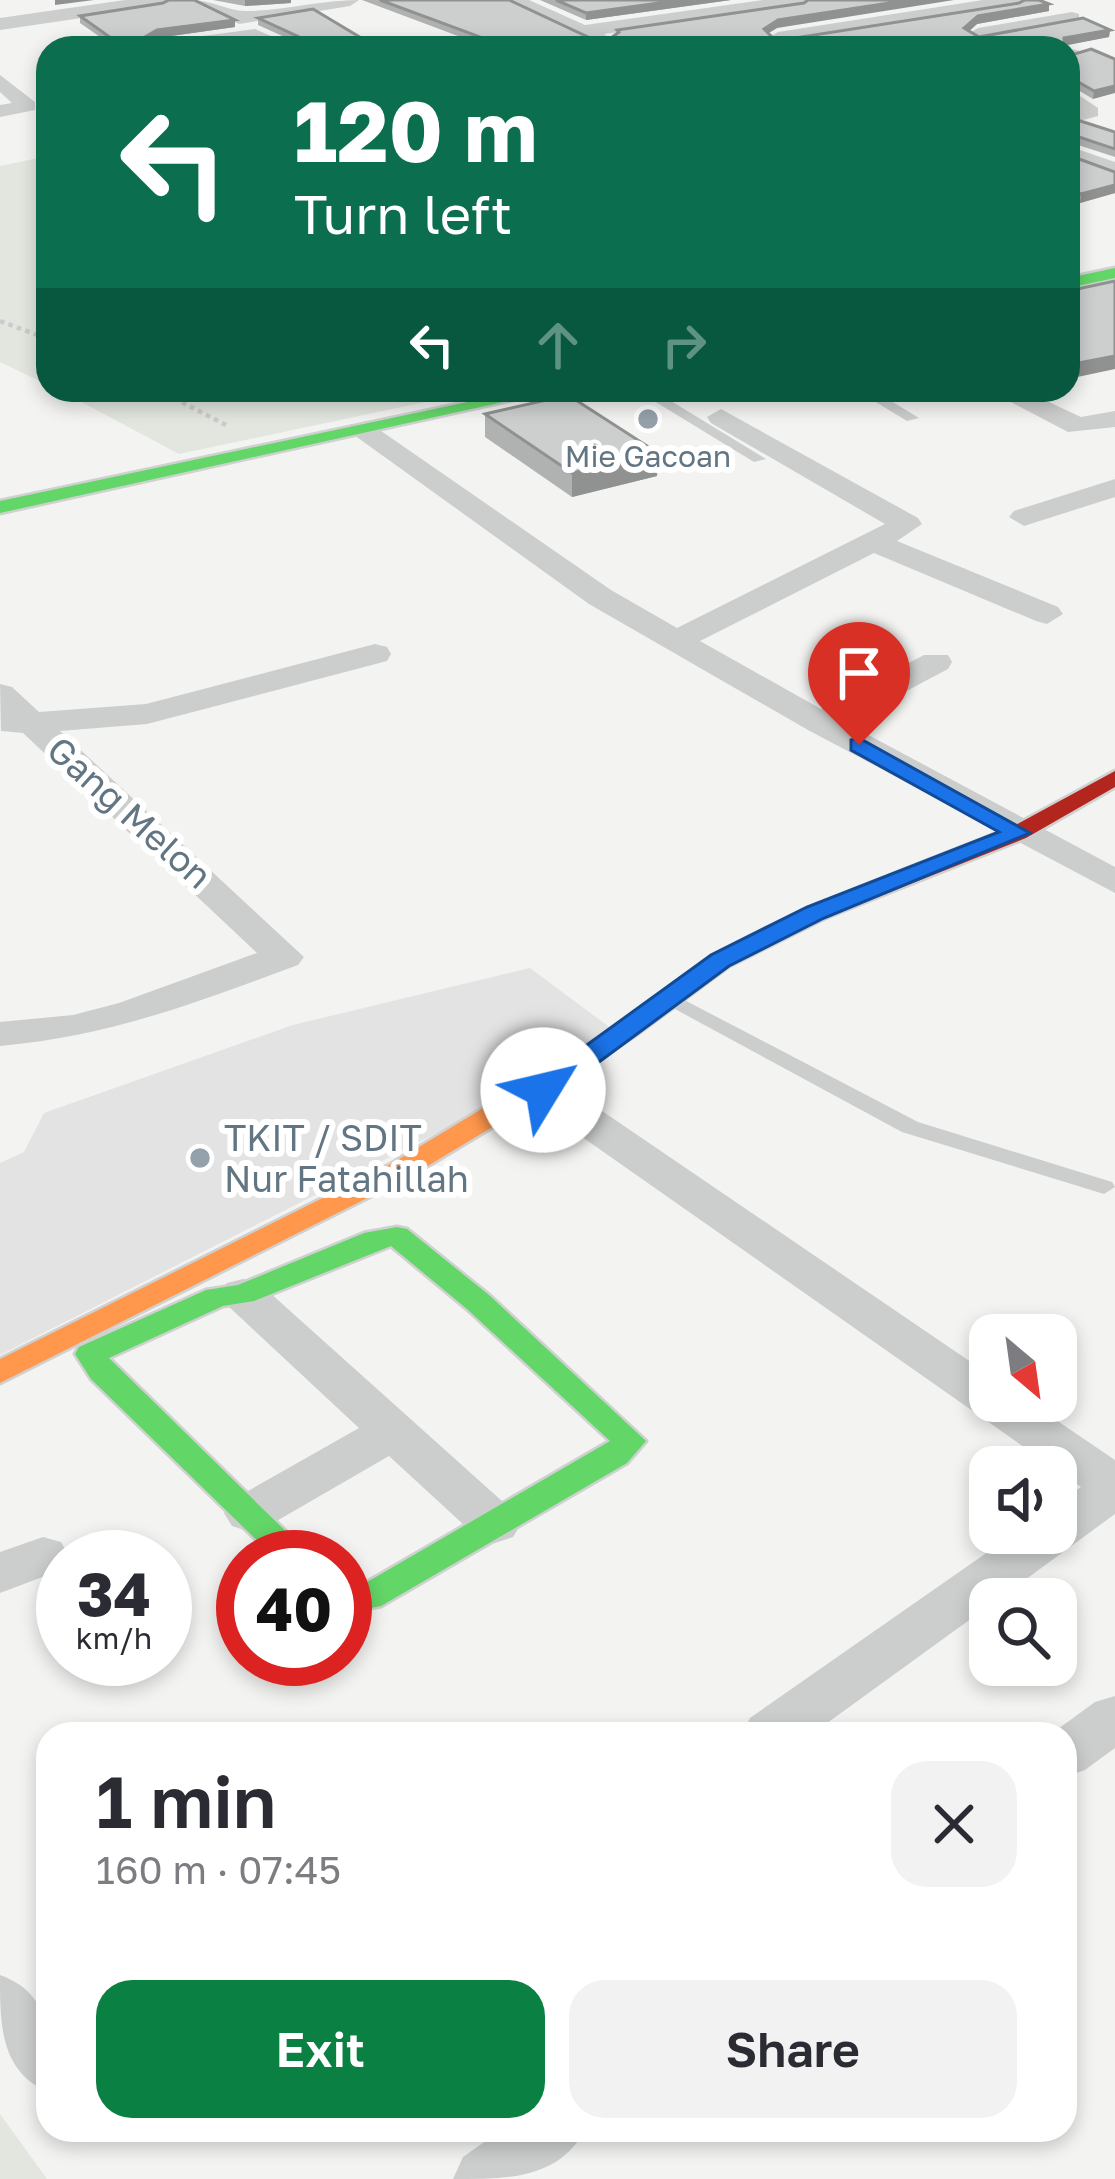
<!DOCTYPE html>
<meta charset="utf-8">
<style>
:root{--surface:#fff;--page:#f2f2f3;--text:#2b2b33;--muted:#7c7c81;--accent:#0b8043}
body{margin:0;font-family:"Golos Text",sans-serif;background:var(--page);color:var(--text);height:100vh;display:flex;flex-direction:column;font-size:45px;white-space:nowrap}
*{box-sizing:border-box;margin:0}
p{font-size:39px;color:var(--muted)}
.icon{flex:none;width:66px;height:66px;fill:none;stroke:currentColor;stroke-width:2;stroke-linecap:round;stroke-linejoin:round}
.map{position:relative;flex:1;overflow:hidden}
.details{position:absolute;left:36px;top:1722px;width:1041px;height:420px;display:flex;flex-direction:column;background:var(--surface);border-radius:36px;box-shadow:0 6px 18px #0003}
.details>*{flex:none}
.top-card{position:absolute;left:36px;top:36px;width:1044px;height:366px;border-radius:36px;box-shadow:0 6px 18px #0003;background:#0b6e4f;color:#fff;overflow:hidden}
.needle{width:78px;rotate:151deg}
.buttons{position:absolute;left:969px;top:1314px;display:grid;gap:24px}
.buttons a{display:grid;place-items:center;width:108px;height:108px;border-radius:24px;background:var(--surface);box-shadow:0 6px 18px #0003;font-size:60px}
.speed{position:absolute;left:36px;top:1530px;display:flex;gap:24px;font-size:60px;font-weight:700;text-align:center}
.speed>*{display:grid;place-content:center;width:156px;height:156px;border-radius:50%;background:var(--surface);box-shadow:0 6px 18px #0003;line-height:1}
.speed small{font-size:30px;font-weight:400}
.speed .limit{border:18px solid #d22;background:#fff;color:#111}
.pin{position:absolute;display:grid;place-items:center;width:102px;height:102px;color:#fff;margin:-123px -51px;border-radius:50% 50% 50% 0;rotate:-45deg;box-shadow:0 0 12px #0007}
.pin .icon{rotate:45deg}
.me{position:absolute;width:132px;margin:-66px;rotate:54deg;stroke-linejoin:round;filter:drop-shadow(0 0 9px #0008)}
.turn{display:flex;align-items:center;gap:42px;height:252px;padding:0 60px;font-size:54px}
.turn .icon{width:156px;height:156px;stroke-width:2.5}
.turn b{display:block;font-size:84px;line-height:102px}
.lanes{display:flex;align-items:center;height:114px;padding:0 60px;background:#0003;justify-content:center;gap:60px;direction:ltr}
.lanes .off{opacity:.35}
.round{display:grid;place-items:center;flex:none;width:126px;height:126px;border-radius:36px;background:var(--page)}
.head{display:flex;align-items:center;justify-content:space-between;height:204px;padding:0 60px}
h1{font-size:72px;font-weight:600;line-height:90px}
.primary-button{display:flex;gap:24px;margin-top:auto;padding:24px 60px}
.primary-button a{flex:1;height:138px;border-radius:36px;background:var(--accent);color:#fff;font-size:48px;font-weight:600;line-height:138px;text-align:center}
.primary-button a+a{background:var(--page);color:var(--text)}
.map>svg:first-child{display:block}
.built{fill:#e2e3e2}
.green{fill:#e2e6df}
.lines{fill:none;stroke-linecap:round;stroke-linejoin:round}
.fast-casing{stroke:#cfd1d1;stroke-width:5}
.slow-casing{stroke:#cfd1d1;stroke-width:5}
.jam-casing{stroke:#cfd1d1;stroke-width:5}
.path{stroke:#cacbcb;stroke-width:4.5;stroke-dasharray:4.5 4.5;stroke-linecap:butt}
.lane{fill:#cccece;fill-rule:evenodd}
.street{fill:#cccece;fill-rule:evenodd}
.fast{fill:#63d668;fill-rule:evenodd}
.slow{fill:#ff974d;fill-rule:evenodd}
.jam{fill:#b3261e;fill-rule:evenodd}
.wall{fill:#b0b2b2}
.shaded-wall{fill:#909191}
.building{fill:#cdcfcf;stroke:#909191;stroke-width:3}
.route{fill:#1a73e8;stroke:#114b97;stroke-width:3}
.poi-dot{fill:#94a1aa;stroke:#fff;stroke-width:4.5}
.labels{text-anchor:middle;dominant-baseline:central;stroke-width:12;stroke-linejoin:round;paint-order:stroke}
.far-poi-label{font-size:30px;fill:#617583;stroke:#fff}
.street-label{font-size:36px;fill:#617583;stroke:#fff}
.poi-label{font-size:36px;fill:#617583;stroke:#fff;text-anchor:start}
</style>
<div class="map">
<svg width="1115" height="2179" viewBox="0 0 1115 2179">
<rect width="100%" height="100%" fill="#f3f3f1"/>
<!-- built -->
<path class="built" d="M 530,968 L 624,1038 L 0,1355 L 0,1163 L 24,1152 L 44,1113 L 293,1025 Z"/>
<!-- green -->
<g class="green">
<path d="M 48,156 L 48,385 L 0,362 L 0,166 Z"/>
<path d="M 59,390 L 431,390 L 444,398 L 179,454 Z"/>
<path d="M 0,2114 L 47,2179 L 0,2179 Z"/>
</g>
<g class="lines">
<!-- fast casing -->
<g class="fast-casing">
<g id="fast">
<path d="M 1115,268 L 1115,278 L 1068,288 L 1068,278 Z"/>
<path d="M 524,390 L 557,390 L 0,513 L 0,501 Z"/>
<path d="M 397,1227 L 407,1229 L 489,1295 L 646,1441 L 627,1463 L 381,1606 L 345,1613 L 345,1587 L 362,1585 L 610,1441 L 467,1309 L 391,1246 L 254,1301 L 223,1306 L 109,1358 L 312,1557 L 274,1557 L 91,1379 L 75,1354 L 79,1347 L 206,1290 L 238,1285 L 364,1233 Z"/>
</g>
</g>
<!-- slow casing -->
<g class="slow-casing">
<path id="slow" d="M 628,1020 L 637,1022 L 641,1028 L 637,1034 L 564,1084 L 411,1176 L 0,1383 L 0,1359 L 391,1164 Z"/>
</g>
<!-- jam casing -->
<g class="jam-casing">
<path id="jam" d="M 1115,771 L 1115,787 L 1026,838 L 825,918 L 729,966 L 637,1034 L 628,1036 L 615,1028 L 711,956 L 807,908 L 1010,828 Z"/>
</g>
<!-- path -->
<g class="path">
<path d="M 0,321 L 48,339"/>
<path d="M 158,390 L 226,425"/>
</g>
<!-- lane -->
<g class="lane">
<path d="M 636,390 L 653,390 L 766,459 L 754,462 Z"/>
<path d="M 856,390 L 873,390 L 919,418 L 907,421 Z"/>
<path d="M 669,992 L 918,1122 L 1112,1182 L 1115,1187 L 1104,1194 L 902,1132 L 662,1002 L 659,998 Z"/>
</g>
<!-- street -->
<g class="street">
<path d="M 125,0 L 172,0 L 163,6 L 0,30 L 0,18 Z"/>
<path d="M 191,0 C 212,0 228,11 245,11 C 283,11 321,0 359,0 L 350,6 L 239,24 Z"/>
<path d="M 505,0 L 529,0 L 585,25 L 763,0 L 812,0 L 803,6 L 604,34 L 615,41 L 605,47 Z"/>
<path d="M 983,0 L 1027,0 L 1018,6 L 778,44 L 768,38 L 778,32 Z"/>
<path d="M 1072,12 L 1079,14 L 1079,22 L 978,40 L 968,34 L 978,28 Z"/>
<path d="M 255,29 L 298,48 L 271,48 L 253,41 L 148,48 L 158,42 Z"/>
<path d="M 1068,48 L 1088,53 L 1068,60 Z"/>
<path d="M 0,75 L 35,102 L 35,110 L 0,117 L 0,105 L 12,103 L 0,92 Z"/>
<path d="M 1068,88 L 1098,108 L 1098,116 L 1068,124 L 1068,112 L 1075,110 L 1068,104 Z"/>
<path d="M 1068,146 L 1115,162 L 1115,176 L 1068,159 Z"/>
<path d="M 988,390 L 1023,390 L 1081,417 L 1115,411 L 1115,427 L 1068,432 Z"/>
<path d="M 721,409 L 918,518 L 922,524 L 897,541 L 1058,607 L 1063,614 L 1047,624 L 1036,621 L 874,553 L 700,641 L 821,709 L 924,655 L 948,655 L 952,662 L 948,669 L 846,723 L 1115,867 L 1115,893 L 808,730 L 589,604 L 347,430 L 351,424 L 371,424 L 611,590 L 677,628 L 885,524 L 711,423 L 707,417 Z"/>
<path d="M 1115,479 L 1115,497 L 1024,526 L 1009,517 L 1014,511 Z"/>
<path d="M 375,644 L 387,647 L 391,654 L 387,661 L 147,724 L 60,731 L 304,957 L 298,965 C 194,1003 111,1036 0,1046 L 0,1022 L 73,1015 L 119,1003 L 257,953 L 23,733 L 1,731 L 0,684 L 12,687 L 39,712 L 146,704 Z"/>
<path d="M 543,1077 L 558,1081 L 990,1375 L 990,1401 L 1028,1401 L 1115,1460 L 1115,1514 L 999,1599 L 990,1599 L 990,1605 L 812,1734 L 742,1734 L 750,1718 L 1015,1533 L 1056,1533 L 1056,1504 L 1081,1487 L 528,1099 L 522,1090 L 528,1081 Z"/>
<path d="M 243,1279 L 259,1283 L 513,1511 L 521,1524 L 513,1537 L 495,1543 L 477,1537 L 389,1456 L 268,1526 L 250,1532 L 232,1526 L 224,1513 L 232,1500 L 359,1428 L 227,1305 L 220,1294 L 227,1283 Z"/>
<path d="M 43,1537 L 61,1542 L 69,1556 L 63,1557 L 61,1570 L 0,1593 L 0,1552 Z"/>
<path d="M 1115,1696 L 1115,1748 L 1085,1770 L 1065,1777 L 1065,1734 L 1051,1734 L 1095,1702 Z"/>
<path d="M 0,1975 C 55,1995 48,2041 48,2092 C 0,2071 0,2025 0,1975 Z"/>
<path d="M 501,2130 L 585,2130 C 558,2179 509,2179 453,2179 L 463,2157 Z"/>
</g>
<!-- fast -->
<use href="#fast" class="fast"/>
<!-- slow -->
<use href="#slow" class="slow"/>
<!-- jam -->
<use href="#jam" class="jam"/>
</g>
<!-- wall -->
<g class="wall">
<path d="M 213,0 L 291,0 L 291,3 L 245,6 Z"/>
<path d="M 362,0 L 509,0 L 603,44 L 617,34 L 617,30 L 777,28 L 768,33 L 776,41 L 1049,4 L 1049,11 L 977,24 L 969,31 L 979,37 L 1110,30 L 1109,37 L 1065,45 L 1065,48 L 490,48 Z"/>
<path d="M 540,0 L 731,0 L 586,20 Z"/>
<path d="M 80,16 L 235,27 L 157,38 L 147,44 L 298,45 L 298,43 L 258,25 L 258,18 L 378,48 L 116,48 L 80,23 Z"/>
<path d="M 1068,56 L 1115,59 L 1093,99 L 1068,84 Z"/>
<path d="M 1068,117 L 1115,132 L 1115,157 L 1069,142 Z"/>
<path d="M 1068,155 L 1115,172 L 1115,193 L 1080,203 L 1068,198 Z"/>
<path d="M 485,414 L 658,453 L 657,476 L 572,497 L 485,437 Z"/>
</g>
<!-- shaded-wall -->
<g class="shaded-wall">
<path d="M 55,0 L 94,0 L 55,5 Z"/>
<path d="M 245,0 L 291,0 L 291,3 L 245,6 Z"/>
<path d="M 681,0 L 731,0 L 586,20 L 586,13 Z"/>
<path d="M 909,0 L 954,0 L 777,28 L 764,36 L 764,29 L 778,20 Z"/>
<path d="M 1049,4 L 1049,11 L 977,24 L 964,36 L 964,28 L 978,16 Z"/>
<path d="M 235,20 L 235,27 L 157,38 L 146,44 L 144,48 L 145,37 L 157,30 Z"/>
<path d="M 1110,30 L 1109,37 L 1063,46 L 1064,38 Z"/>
<path d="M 1115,86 L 1115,93 L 1093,99 L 1094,91 Z"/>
<path d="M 1115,185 L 1115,193 L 1080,203 L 1081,194 Z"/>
<path d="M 1115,355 L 1115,369 L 1068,379 L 1068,365 Z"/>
<path d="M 658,453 L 657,476 L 572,497 L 572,473 Z"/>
</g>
<!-- building -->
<g class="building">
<path d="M 169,0 L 194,0 L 235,20 L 157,30 L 145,37 L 144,44 L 252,38 L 271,45 L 298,45 L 299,37 L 258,18 L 313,9 L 378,48 L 125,48 L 80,16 L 163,3 Z"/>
<path d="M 380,0 L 509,0 L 603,44 L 619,32 L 617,30 L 804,3 L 808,0 L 909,0 L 778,20 L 764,29 L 776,41 L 1019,3 L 1025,0 L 1039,0 L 1049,4 L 978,16 L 964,28 L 979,37 L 1083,18 L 1110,30 L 1064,38 L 1065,48 L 510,48 Z"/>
<path d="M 556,0 L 681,0 L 586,13 Z"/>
<path d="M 1091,49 L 1115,59 L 1115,86 L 1094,91 L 1068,76 L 1068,78 L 1068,56 Z"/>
<path d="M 1068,117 L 1115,132 L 1115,149 L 1070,134 L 1068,136 Z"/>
<path d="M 1068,155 L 1115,172 L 1115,185 L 1081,194 L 1068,189 Z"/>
<path d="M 1115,281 L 1115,356 L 1068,365 L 1068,291 Z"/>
<path d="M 568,395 L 658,453 L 572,473 L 485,414 Z"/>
</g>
<!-- route -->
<path class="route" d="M 859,738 L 1030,833 L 824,918 L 729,966 L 553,1096 L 533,1096 L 529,1090 L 533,1084 L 711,955 L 807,907 L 999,832 L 851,750 L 851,740 Z"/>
<!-- markers -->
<g class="poi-dot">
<circle cx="648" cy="419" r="12"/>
<circle cx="200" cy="1158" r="12"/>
</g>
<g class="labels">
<!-- far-poi labels -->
<g class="far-poi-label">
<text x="648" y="456">Mie Gacoan</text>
</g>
<!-- street labels -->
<g class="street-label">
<text transform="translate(130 812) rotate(42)">Gang Melon</text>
</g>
<!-- poi labels -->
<g class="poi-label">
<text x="224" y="1137">TKIT / SDIT<tspan x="224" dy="41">Nur Fatahillah</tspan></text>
</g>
</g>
</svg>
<div class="buttons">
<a><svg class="needle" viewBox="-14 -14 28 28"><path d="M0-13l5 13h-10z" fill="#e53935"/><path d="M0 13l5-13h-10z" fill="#7c7c81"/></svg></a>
<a><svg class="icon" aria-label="sound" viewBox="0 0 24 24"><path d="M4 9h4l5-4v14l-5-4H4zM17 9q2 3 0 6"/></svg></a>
<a><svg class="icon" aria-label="search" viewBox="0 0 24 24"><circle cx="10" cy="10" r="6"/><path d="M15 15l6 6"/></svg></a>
</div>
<div class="speed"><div>34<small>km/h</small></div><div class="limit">40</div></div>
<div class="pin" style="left:859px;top:745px;background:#d93025"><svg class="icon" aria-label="arrive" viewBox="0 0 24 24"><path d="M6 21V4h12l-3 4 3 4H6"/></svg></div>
<svg class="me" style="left:543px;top:1090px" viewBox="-20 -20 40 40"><circle r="19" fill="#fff"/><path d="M0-13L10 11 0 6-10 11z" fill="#1a73e8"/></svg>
<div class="top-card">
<div class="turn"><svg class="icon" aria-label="left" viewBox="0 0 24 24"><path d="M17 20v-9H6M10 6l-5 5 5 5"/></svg><div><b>120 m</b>Turn left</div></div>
<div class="lanes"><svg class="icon" aria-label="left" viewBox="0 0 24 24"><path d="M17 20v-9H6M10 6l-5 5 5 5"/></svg><svg class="icon off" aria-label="ahead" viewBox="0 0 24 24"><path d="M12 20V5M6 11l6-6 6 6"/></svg><svg class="icon off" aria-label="right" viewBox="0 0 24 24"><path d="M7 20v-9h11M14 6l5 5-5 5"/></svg></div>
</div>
<section class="details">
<div class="head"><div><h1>1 min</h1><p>160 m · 07:45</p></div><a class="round"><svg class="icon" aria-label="close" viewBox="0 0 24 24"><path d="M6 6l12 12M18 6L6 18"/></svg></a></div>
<div class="primary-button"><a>Exit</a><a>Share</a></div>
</section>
</div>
